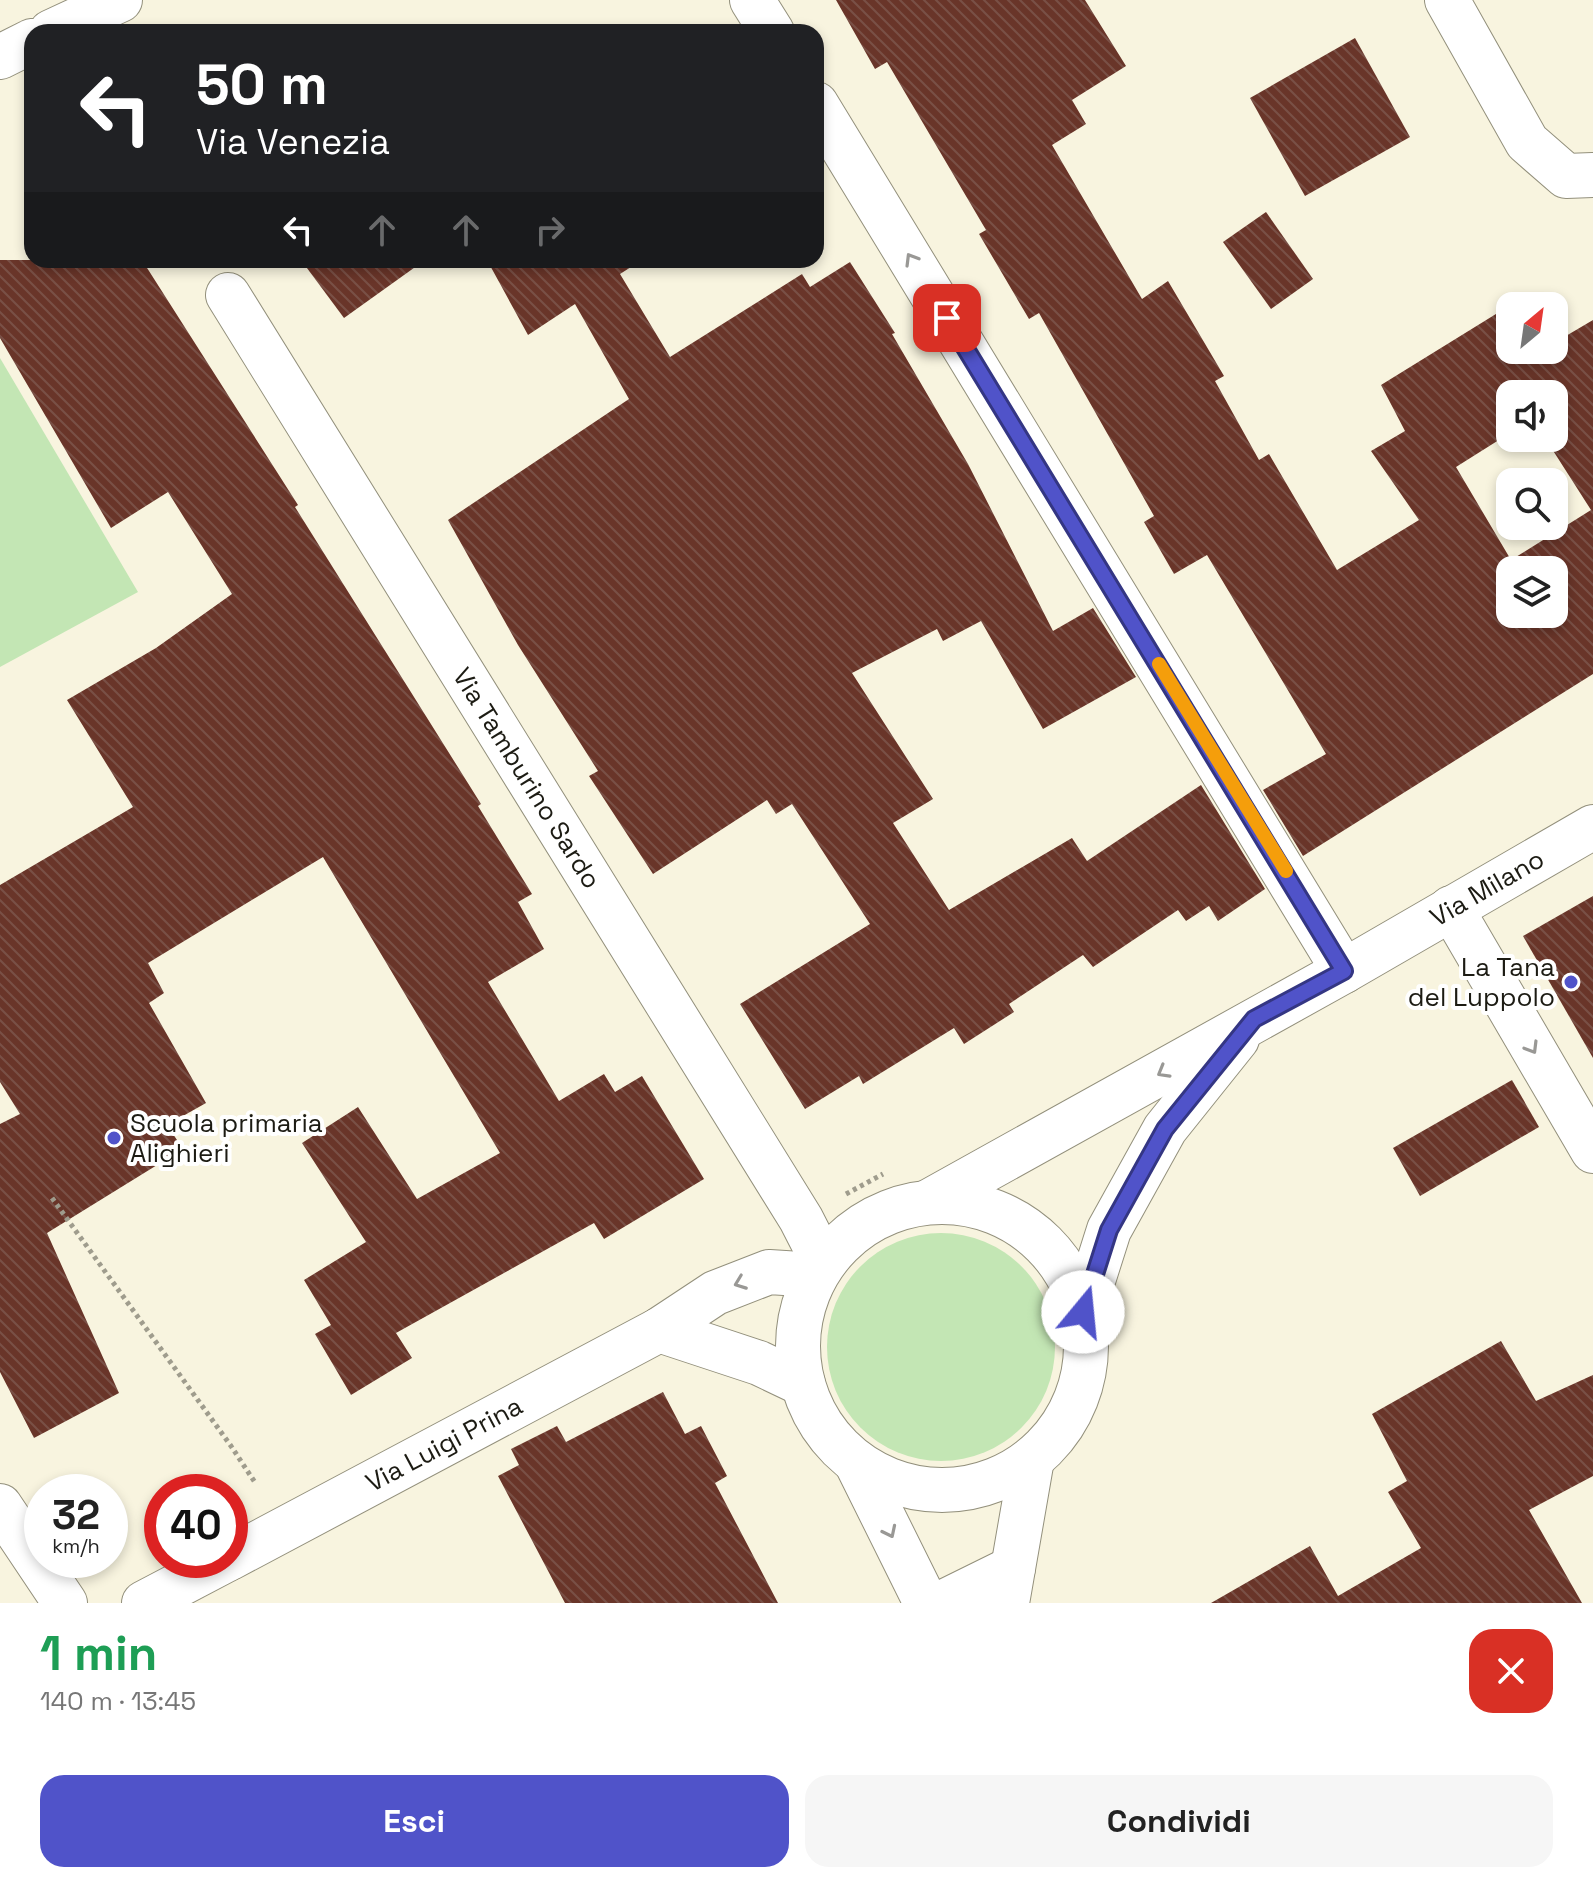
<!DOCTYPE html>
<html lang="it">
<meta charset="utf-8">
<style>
:root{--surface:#fff;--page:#f6f6f6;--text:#222;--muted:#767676;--accent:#5053c9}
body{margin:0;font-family:"Space Grotesk",sans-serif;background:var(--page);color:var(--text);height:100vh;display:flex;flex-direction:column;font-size:30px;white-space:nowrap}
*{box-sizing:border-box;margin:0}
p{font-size:26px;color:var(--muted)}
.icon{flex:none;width:44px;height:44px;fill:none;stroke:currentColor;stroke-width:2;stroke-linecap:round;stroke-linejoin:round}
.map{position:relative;height:1603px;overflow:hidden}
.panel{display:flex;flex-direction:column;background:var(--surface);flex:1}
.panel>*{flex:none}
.banner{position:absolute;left:24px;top:24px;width:800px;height:244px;border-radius:24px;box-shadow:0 4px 12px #0003;background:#202124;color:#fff;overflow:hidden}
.needle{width:52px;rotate:29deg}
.buttons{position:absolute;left:1496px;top:292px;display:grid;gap:16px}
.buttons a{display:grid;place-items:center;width:72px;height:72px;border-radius:16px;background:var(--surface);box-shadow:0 4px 12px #0003;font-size:40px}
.speed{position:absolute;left:24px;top:1474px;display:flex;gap:16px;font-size:40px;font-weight:700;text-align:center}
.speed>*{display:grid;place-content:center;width:104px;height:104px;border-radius:50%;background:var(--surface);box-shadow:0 4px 12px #0003;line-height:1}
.speed small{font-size:20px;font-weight:400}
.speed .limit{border:12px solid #d22;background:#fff;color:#111}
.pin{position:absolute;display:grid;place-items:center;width:68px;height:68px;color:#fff;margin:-34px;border-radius:16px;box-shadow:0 4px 12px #0006}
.me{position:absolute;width:88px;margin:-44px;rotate:17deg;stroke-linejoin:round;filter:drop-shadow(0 0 6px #0008)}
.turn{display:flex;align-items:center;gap:28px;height:168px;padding:0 40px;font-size:36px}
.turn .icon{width:104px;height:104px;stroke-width:2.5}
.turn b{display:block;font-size:56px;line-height:68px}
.lanes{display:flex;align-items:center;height:76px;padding:0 40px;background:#0003;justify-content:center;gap:40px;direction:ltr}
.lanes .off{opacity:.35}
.round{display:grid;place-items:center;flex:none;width:84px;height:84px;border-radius:24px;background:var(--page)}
.overview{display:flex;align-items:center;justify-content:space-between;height:136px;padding:0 40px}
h1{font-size:48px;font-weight:700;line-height:60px;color:#1e9e55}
.cta{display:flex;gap:16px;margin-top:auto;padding:16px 40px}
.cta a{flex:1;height:92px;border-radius:24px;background:var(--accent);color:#fff;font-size:32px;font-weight:700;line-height:92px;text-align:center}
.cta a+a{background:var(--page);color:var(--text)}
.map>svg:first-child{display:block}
.grass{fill:#c3e6b4}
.building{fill:url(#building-back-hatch);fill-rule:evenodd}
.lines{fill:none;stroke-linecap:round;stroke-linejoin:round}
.minor-casing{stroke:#93907c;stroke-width:46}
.tertiary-casing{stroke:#93907c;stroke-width:46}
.path{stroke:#9f9c8d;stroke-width:5;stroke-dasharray:4 4;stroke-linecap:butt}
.minor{stroke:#fff;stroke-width:44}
.tertiary{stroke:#fff;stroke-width:44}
.oneway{stroke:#999895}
.route-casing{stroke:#343683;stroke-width:20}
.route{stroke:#5053c9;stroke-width:14}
.slow{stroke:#f59e0b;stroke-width:14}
.poi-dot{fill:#5053c9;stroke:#fff;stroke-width:3}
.labels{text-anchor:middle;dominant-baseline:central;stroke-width:8;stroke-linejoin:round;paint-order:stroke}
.street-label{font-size:26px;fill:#1c1b13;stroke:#fff}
.poi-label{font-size:26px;fill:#1c1b13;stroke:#fff;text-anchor:end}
</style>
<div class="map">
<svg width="1593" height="1603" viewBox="0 0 1593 1603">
<defs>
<pattern id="building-back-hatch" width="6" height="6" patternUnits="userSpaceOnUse" patternTransform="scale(2)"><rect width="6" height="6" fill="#693529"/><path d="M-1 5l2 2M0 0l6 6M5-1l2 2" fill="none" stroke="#795046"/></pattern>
</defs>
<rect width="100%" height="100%" fill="#f8f4df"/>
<!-- grass -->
<g class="grass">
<path d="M 0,358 L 138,592 L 0,667 Z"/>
<circle cx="941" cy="1347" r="114"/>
</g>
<!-- building -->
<g class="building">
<path d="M 836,0 L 1085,0 L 1126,66 L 1072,100 L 1086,124 L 1052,145 L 1142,299 L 1168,281 L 1224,376 L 1215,381 L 1259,460 L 1269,454 L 1337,570 L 1419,520 L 1371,451 L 1405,431 L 1381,385 L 1517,301 L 1520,306 L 1510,306 L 1510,350 L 1554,350 L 1554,343 L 1593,320 L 1593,674 L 1303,856 L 1263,790 L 1326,754 L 1207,555 L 1174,574 L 1144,522 L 1154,516 L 1039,313 L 1029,319 L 979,234 L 986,230 L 887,62 L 875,69 ZM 1510,394 L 1554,394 L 1554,438 L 1545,438 L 1591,510 L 1511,560 L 1456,467 L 1510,433 ZM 1510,570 L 1554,570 L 1554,614 L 1510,614 Z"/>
<path d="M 1355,38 L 1410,137 L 1305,196 L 1250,98 Z"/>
<path d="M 1266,212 L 1313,279 L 1271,309 L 1223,242 Z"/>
<path d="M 0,260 L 142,260 L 298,505 L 295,507 L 481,804 L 478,806 L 532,894 L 518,902 L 544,949 L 488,982 L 559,1101 L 604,1074 L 615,1092 L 642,1076 L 704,1179 L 604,1239 L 594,1223 L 396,1333 L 412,1358 L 351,1395 L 315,1334 L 331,1325 L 304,1280 L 366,1242 L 302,1143 L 358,1107 L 417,1199 L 500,1153 L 323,857 L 148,963 L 164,993 L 149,1003 L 206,1103 L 167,1125 L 183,1149 L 47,1233 L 119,1393 L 34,1438 L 0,1372 L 0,1124 L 20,1114 L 0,1082 L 0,885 L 133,807 L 67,700 L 156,648 L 232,594 L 168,492 L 111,528 L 0,338 Z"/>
<path d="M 301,260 L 425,260 L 344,318 Z"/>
<path d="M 487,260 L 642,260 L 620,274 L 670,357 L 802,274 L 810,287 L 850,262 L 895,333 L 892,334 L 968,464 L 1053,631 L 1093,608 L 1136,677 L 1043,729 L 981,621 L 943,641 L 937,629 L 852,673 L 933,799 L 893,823 L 949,910 L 1072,838 L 1087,861 L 1201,785 L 1265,889 L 1218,921 L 1209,906 L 1186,921 L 1178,910 L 1093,967 L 1083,955 L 1009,1004 L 1014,1012 L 964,1044 L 954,1028 L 863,1084 L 859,1076 L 805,1109 L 740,1004 L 870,924 L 792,804 L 776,814 L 767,800 L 653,874 L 589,776 L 598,771 L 518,645 L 448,520 L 629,399 L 575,304 L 528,335 Z"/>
<path d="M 1593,896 L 1593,1058 L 1523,936 Z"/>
<path d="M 1512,1080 L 1539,1127 L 1420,1196 L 1393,1148 Z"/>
<path d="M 1501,1341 L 1536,1401 L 1593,1375 L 1593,1476 L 1529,1510 L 1582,1603 L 1211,1603 L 1310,1546 L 1338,1596 L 1421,1548 L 1388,1492 L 1407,1481 L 1372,1414 Z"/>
<path d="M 663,1392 L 685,1434 L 701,1426 L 727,1476 L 715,1483 L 778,1603 L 565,1603 L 498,1476 L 519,1465 L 511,1449 L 557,1426 L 566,1442 Z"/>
</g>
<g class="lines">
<!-- minor casing -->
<g class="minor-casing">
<g id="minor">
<path d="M 752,0 L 772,32"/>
<path d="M 1447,0 L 1527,142 L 1566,176 L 1593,175"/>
<path d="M 51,32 L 120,0"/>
<path d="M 0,57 L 32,41"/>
<path d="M 816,104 L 1344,971"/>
<path d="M 228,295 L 801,1219 L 823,1262"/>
<path d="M 1451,908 L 1593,1151"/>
<path d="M 659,1330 L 759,1363 L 803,1384"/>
<path d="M 0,1506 L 65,1603"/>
<path d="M 230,1558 L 659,1330 L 715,1293 L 769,1272 L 816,1275"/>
<path d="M 144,1603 L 226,1560"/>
<path d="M 942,1603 L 1013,1568"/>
</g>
</g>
<!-- tertiary casing -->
<g class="tertiary-casing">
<g id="tertiary">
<circle cx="942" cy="1346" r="144"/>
<path d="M 928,1202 L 1344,971 L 1593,827"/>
<path d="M 1083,1312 L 1109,1230 L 1165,1129 L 1237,1039"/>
<path d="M 856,1462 L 926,1603"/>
<path d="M 1007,1603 L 1032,1459"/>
</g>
</g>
<!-- path -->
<g class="path">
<path d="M 846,1194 L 883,1174"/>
<path d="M 52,1198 L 231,1446 L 256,1484"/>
</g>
<!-- minor -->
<use href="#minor" class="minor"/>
<!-- tertiary -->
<use href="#tertiary" class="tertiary"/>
</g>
<!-- one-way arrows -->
<defs><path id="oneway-chevron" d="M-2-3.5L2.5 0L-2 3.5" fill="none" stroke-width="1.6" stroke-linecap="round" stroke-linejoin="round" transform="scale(2)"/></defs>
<g class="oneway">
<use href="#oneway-chevron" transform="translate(911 259) rotate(-121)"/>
<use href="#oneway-chevron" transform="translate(1532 1048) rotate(59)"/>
<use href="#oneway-chevron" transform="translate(1163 1072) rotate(150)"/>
<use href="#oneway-chevron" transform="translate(740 1283) rotate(159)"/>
<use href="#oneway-chevron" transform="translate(890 1532) rotate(64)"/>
</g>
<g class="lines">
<!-- route casing -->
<g class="route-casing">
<path id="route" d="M 947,318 L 1344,971 L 1254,1019 L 1165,1129 L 1109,1230 L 1083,1312"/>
</g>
<!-- route -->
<use href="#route" class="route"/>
<!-- slow -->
<path class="slow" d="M 1159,664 L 1286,871"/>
</g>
<!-- markers -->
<g class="poi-dot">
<circle cx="1571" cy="982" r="8"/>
<circle cx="114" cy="1138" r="8"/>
</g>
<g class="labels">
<!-- street labels -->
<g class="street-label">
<text transform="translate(527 778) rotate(58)">Via Tamburino Sardo</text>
<text transform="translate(1487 888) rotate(-30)">Via Milano</text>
<text transform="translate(444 1444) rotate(-28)">Via Luigi Prina</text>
</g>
<!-- poi labels -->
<g class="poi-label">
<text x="1555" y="967">La Tana<tspan x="1555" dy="30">del Luppolo</tspan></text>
<text x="130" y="1123" text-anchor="start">Scuola primaria<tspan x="130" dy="30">Alighieri</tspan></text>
</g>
</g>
</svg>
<div class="buttons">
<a><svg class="needle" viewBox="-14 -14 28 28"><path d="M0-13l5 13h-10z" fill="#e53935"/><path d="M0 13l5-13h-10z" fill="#767676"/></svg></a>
<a><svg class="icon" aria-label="sound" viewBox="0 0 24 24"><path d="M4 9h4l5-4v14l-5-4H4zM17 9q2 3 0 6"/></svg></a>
<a><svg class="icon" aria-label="search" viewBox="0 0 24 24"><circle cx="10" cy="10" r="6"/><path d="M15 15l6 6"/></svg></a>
<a><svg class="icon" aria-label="layers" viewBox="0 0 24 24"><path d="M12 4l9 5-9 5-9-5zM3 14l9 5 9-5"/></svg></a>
</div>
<div class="speed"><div>32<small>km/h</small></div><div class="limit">40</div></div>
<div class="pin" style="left:947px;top:318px;background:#d93025"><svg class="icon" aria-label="arrive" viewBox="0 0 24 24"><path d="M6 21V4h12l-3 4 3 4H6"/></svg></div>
<svg class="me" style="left:1083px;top:1312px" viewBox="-20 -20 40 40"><circle r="19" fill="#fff"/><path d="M0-13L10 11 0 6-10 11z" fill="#5053c9"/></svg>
<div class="banner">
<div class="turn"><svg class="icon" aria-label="left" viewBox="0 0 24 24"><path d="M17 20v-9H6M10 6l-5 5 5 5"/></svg><div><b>50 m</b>Via Venezia</div></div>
<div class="lanes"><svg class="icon" aria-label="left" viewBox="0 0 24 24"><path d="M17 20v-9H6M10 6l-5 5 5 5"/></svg><svg class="icon off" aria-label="ahead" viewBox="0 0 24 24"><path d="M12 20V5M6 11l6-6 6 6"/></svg><svg class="icon off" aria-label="ahead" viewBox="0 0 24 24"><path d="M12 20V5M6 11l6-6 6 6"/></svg><svg class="icon off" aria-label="right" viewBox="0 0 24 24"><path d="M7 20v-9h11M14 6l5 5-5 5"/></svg></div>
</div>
</div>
<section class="panel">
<div class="overview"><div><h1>1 min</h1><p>140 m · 13:45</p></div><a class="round" style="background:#d93025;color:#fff"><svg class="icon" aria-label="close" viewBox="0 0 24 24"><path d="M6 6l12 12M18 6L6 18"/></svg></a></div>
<div class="cta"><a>Esci</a><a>Condividi</a></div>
</section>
